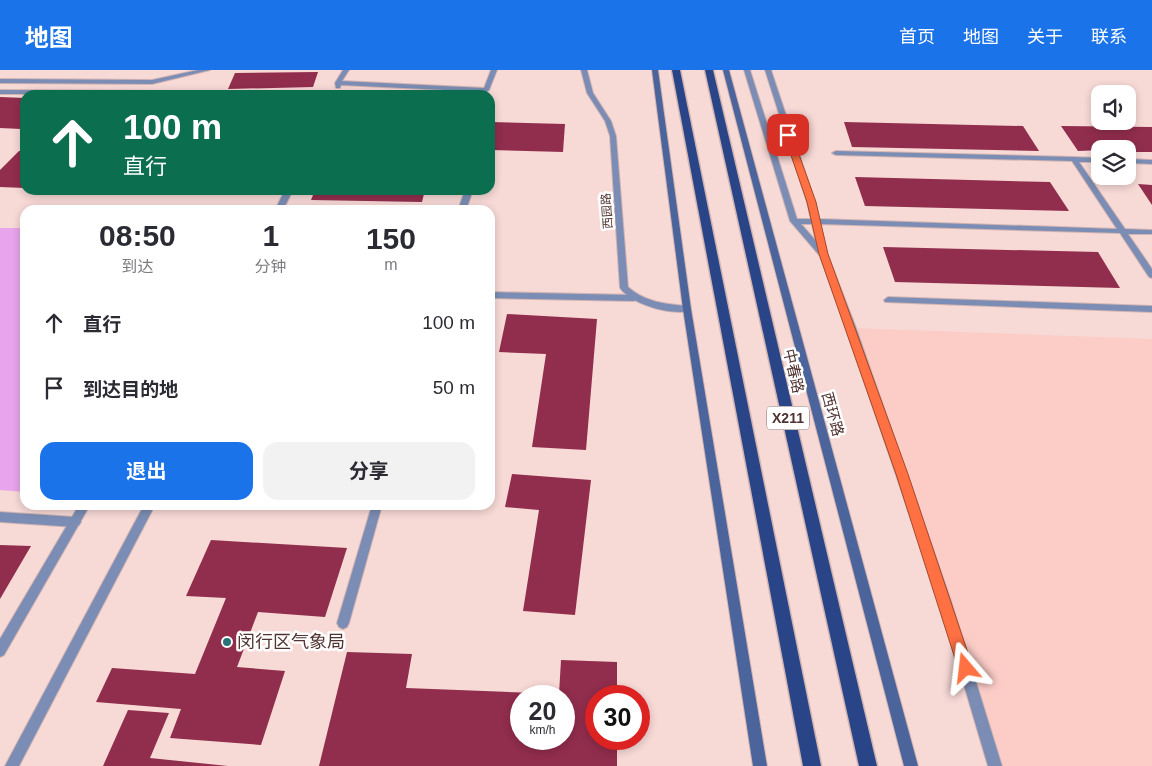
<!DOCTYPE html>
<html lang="zh">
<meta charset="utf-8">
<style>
:root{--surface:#fff;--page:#f2f2f3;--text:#2b2b33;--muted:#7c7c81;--accent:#1a73e8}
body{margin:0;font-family:Helvetica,"Noto Sans SC",sans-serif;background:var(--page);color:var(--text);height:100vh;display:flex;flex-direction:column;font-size:19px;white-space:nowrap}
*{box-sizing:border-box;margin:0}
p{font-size:16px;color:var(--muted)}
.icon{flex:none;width:28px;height:28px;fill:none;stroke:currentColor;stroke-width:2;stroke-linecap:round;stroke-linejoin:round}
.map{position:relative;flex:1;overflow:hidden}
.sheet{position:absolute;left:20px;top:135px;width:475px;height:305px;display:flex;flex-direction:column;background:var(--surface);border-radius:15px;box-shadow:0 2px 8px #0003}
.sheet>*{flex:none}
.top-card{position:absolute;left:20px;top:20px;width:475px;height:105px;border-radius:15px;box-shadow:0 2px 8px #0003;background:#0b6e4f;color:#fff;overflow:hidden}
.buttons{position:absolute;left:1091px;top:15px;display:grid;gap:10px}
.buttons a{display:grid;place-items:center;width:45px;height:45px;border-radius:10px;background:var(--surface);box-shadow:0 2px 8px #0003;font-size:25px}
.speed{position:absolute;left:510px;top:615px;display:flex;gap:10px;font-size:25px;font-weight:700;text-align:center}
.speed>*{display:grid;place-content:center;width:65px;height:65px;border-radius:50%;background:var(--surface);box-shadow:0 2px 8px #0003;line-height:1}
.speed small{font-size:12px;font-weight:400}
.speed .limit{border:8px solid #d22;background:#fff;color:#111}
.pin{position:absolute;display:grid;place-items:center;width:42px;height:42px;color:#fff;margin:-21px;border-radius:10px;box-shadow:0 2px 8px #0006}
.me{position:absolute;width:55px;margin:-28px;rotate:343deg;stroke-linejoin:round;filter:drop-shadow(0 0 4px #0008)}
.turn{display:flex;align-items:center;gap:18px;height:105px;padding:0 20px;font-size:22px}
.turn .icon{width:65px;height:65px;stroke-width:2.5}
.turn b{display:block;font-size:35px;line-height:42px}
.eta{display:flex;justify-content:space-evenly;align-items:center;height:85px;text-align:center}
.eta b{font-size:30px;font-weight:700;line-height:35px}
.action{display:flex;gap:10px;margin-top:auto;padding:10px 20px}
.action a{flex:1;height:58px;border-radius:15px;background:var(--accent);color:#fff;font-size:20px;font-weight:700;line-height:58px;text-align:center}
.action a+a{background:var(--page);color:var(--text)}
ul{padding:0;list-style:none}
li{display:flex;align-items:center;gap:15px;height:65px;padding:0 20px}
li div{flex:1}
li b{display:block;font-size:19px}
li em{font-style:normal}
header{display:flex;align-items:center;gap:30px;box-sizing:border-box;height:70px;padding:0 25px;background:var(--accent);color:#fff}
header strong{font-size:24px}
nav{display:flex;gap:28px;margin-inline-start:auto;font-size:18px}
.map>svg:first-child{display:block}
.built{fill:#fcccc7}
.green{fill:#e8a4ec}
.building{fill:#912d4d;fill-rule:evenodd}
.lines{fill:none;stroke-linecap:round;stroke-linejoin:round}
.lane-casing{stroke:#d2b4b2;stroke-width:2}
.street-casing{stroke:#d2b4b2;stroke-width:2}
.secondary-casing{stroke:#d2b4b2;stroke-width:2}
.primary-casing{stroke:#d2b4b2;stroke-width:3}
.lane{fill:#7b8db4;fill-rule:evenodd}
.street{fill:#7b8db4;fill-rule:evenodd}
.secondary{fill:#4b649b;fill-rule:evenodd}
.primary{fill:#294588;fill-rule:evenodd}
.route{fill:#ff7043;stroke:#a6492c}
.poi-dot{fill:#29727a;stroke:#fff;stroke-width:2}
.labels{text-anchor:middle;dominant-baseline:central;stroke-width:5;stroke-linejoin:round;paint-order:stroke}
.far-street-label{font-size:12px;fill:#4f3331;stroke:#fff}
.shield{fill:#fff;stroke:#84706f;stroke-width:1}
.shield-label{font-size:14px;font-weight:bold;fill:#4f3331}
.street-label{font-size:15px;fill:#4f3331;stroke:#fff}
.near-poi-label{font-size:18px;fill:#4f3331;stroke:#fff;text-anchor:start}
</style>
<header>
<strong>地图</strong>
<nav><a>首页</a><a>地图</a><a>关于</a><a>联系</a></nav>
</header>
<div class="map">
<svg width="1152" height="696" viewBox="0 0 1152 696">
<rect width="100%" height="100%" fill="#f7d9d6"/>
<!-- built -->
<path class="built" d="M 851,258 L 1152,269 L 1152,696 L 995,696 Z"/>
<!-- green -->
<path class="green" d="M 0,158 L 25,158 L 25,422 L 0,420 Z"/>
<!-- building -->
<g class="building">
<path d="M 318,2 L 313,17 L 228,19 L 235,3 Z"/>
<path d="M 0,27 L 25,28 L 25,55 L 21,59 L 0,58 Z"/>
<path d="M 490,52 L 565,54 L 563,82 L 490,80 Z"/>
<path d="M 844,52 L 1023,56 L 1039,81 L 852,77 Z"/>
<path d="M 1061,56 L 1152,57 L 1152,82 L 1128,82 L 1128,79 L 1078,81 Z"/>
<path d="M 19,81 L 25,81 L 25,118 L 0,117 L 0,100 Z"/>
<path d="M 855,107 L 1050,112 L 1069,141 L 865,136 Z"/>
<path d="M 1138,114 L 1152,115 L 1152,135 Z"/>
<path d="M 138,120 L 208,120 L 206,124 L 138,122 Z"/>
<path d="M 315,120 L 425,120 L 422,132 L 311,130 Z"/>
<path d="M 883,177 L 1098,182 L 1120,218 L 895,212 Z"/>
<path d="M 507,244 L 597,249 L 586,380 L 532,377 L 546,284 L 499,282 Z"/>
<path d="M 512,404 L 591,410 L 575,545 L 523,541 L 539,440 L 505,437 Z"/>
<path d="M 211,470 L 347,478 L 325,547 L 258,542 L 237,597 L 285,601 L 261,675 L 170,668 L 181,639 L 96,632 L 112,598 L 195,604 L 226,528 L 186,526 Z"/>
<path d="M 0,475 L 31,476 L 0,529 Z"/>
<path d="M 347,582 L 412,584 L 406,618 L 559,624 L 561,590 L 617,592 L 617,626 L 596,626 L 596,669 L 617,669 L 617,696 L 319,696 ZM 521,626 L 564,626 L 564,669 L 521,669 Z"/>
<path d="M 128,640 L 169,643 L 150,688 L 228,696 L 103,696 Z"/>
</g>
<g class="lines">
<!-- lane casing -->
<g class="lane-casing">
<g id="lane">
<path d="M 465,120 L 473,120 L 466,140 L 458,140 Z"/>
<path d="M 490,222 L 634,225 L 638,228 L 634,231 L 490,228 Z"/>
<path d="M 144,435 L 155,435 L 19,696 L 5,696 Z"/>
<path d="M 372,435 L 382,435 L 349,553 L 347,557 L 343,559 L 339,557 L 337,553 Z"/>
<path d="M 0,442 L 75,447 L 79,449 L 81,452 L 79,455 L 75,457 L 0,452 Z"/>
</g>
</g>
<!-- street casing -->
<g class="street-casing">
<g id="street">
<path d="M 198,0 L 210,0 L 152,14 L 0,13 L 0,9 L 152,10 Z"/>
<path d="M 343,0 L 349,0 L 342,11 L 484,18 L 491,0 L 497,0 L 489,20 L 486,22 L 341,15 L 340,18 L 336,18 L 335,13 Z"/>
<path d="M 581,0 L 587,0 L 593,23 L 611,51 L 616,66 L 628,217 C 645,232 665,234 687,236 L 690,237 L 691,239 L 690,241 C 669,245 633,235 620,218 L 610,66 L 605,51 L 587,23 Z"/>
<path d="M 744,0 L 750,0 L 797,149 L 811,149 L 807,132 L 765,0 L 771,0 L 815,132 L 819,149 L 1117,159 L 1072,91 L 836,85 L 832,83 L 836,81 L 1074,87 L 1100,88 L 1100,92 L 1079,92 L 1125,159 L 1152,160 L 1152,164 L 1128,164 L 1152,199 L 1152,208 L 1149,207 L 1120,163 L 820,154 L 827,183 L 856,258 L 951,531 L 1002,696 L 988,696 L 939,531 L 846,258 L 820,186 L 790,151 ZM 801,154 L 812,154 L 816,171 Z"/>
<path d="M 0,20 L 338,22 L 341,24 L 0,24 Z"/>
<path d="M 1128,89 L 1152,90 L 1152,94 L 1128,93 Z"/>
<path d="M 285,120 L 293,120 L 283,140 L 275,140 Z"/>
<path d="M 888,227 L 1152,236 L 1152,242 L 885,232 L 884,230 Z"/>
<path d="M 79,435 L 90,435 L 4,585 L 0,587 L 0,569 Z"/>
</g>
</g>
<!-- secondary casing -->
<g class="secondary-casing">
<g id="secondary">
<path d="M 652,0 L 658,0 L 691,239 L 767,696 L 753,696 L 683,239 Z"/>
<path d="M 723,0 L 729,0 L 918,696 L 904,696 Z"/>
</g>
</g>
<!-- primary casing -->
<g class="primary-casing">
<g id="primary">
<path d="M 672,0 L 680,0 L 821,696 L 803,696 Z"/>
<path d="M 705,0 L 713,0 L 877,696 L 859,696 Z"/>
</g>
</g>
<!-- lane -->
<use href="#lane" class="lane"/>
<!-- street -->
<use href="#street" class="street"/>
<!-- secondary -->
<use href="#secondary" class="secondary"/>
<!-- primary -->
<use href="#primary" class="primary"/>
</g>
<!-- route -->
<path class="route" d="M 788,63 L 792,65 L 816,132 L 828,184 L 908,404 L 973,598 L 971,603 L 966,605 L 960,603 L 958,598 L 896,404 L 819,184 L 807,132 L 784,65 Z"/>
<!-- markers -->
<circle class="poi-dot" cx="227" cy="572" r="5"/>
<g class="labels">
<!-- far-street labels -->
<g class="far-street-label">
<text transform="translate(607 141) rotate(-94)">西园路</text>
</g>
<!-- shield labels -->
<rect class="shield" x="767" y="336.5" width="42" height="23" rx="4"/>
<g class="shield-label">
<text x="788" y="348">X211</text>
</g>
<!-- street labels -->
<g class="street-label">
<text transform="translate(794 301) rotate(77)">中春路</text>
<text transform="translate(833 344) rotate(75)">西环路</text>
</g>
<!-- near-poi labels -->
<g class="near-poi-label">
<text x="237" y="572">闵行区气象局</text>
</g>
</g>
</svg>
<div class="buttons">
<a><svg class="icon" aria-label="sound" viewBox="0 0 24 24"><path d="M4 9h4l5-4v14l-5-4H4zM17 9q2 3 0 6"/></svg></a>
<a><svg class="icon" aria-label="layers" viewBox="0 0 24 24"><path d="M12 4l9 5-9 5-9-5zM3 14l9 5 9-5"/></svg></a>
</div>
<div class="speed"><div>20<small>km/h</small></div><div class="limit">30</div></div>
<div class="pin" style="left:788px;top:65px;background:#d93025"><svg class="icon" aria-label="arrive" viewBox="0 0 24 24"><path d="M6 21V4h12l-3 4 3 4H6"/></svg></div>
<svg class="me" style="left:966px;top:598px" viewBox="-20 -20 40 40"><path d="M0-17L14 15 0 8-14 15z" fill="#ff7043" stroke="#fff" stroke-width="4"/></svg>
<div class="top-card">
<div class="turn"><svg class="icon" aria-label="ahead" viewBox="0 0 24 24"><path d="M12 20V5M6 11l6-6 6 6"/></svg><div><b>100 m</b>直行</div></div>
</div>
<section class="sheet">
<div class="eta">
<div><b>08:50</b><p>到达</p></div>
<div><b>1</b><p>分钟</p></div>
<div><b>150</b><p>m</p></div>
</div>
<ul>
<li><svg class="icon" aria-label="ahead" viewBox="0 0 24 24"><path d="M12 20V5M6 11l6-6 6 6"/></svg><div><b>直行</b></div><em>100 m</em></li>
<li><svg class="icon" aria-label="arrive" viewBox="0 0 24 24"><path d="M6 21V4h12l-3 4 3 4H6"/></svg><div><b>到达目的地</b></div><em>50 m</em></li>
</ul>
<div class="action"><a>退出</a><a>分享</a></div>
</section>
</div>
